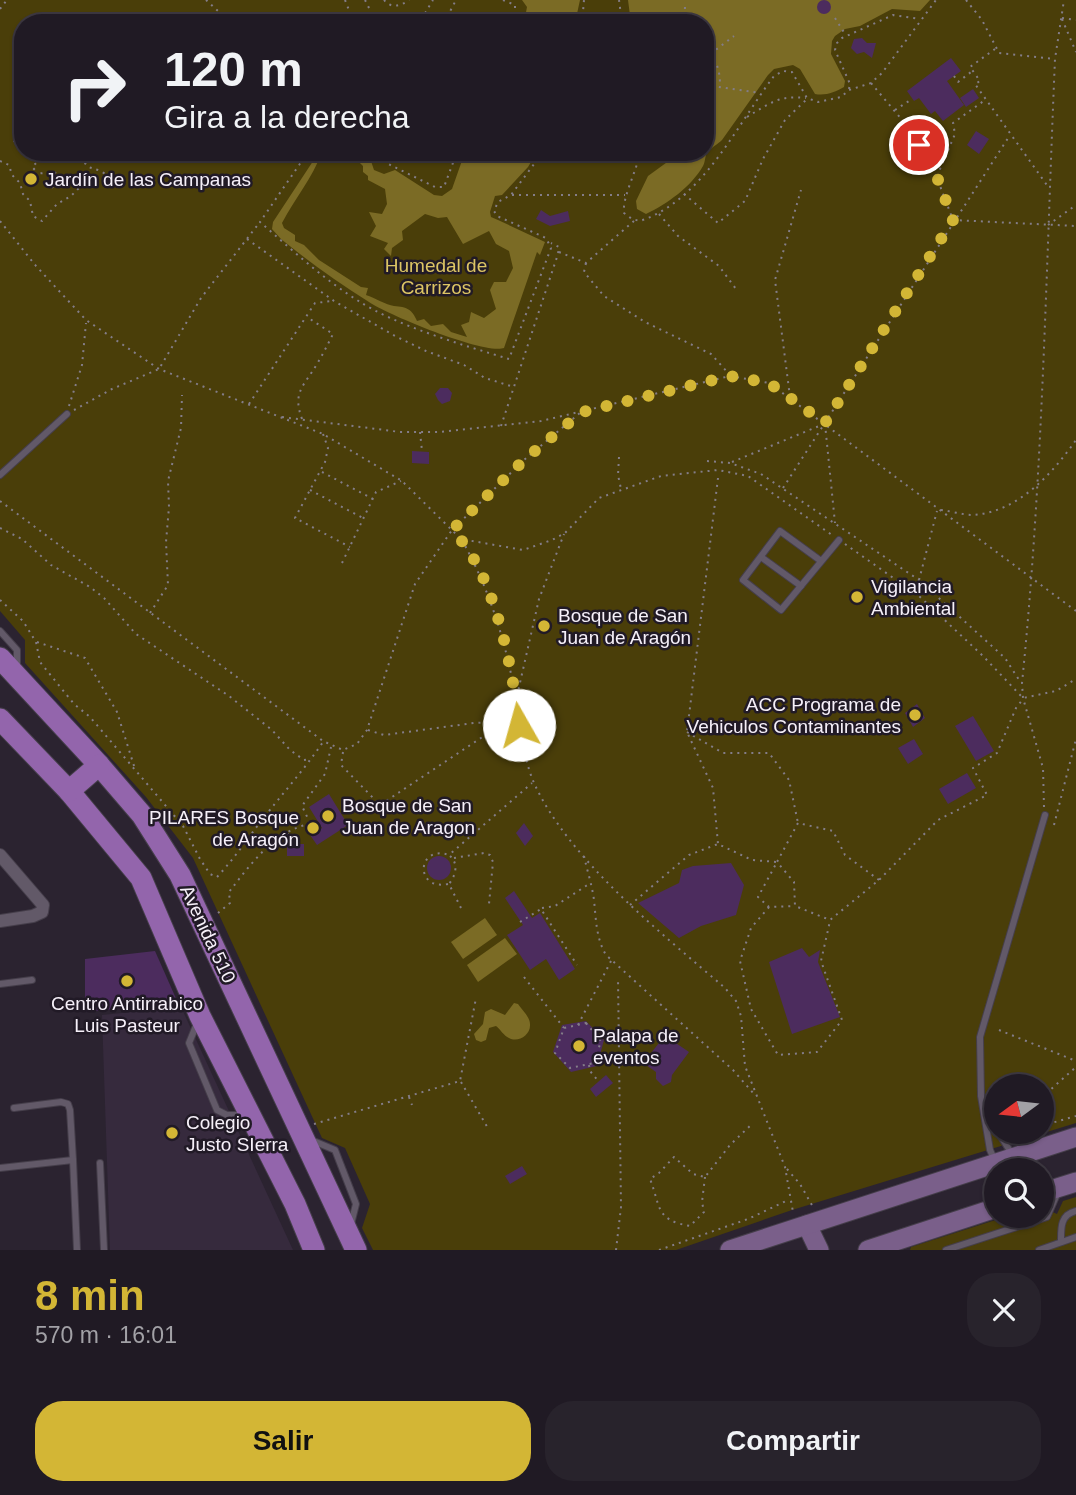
<!DOCTYPE html>
<html lang="es">
<meta charset="utf-8">
<style>
:root{--surface:#201a24;--page:#28232c;--text:#f1f3f6;--muted:#a2a1a6;--line:#3d3841;--accent:#d3b635}
body{margin:0;font-family:Arial,sans-serif;background:var(--page);color:var(--text);height:100vh;display:flex;flex-direction:column;font-size:26px;white-space:nowrap}
*{box-sizing:border-box;margin:0}
p{font-size:23px;color:var(--muted)}
.icon{flex:none;width:38px;height:38px;fill:none;stroke:currentColor;stroke-width:2;stroke-linecap:round;stroke-linejoin:round}
.map{position:relative;height:1250px;overflow:hidden}
.sheet{display:flex;flex-direction:column;background:var(--surface);flex:1}
.sheet>*{flex:none}
.banner{position:absolute;left:14px;top:14px;width:700px;height:147px;border-radius:28px;box-shadow:0 2px 5px #0004,0 0 0 2px var(--line);background:#201a24;color:var(--text);overflow:hidden}
.needle{width:46px;rotate:255deg}
.tools{position:absolute;left:984px;top:1074px;display:grid;gap:14px}
.tools a{display:grid;place-items:center;width:70px;height:70px;border-radius:50%;background:var(--surface);box-shadow:0 2px 5px #0004,0 0 0 2px var(--line);font-size:35px}
.pin{position:absolute;display:grid;place-items:center;width:60px;height:60px;color:#fff;margin:-30px;border:4px solid #fff;border-radius:50%;box-shadow:0 2px 7px #0007}
.me{position:absolute;width:77px;margin:-38px;rotate:353deg;stroke-linejoin:round;filter:drop-shadow(0 0 5px #0008)}
.turn{display:flex;align-items:center;gap:24px;height:147px;padding:0 35px;font-size:32px}
.turn .icon{width:91px;height:91px;stroke-width:2.5}
.turn b{display:block;font-size:49px;line-height:60px}
.round{display:grid;place-items:center;flex:none;width:74px;height:74px;border-radius:28px;background:var(--page)}
.overview{display:flex;align-items:center;justify-content:space-between;height:119px;padding:0 35px}
h1{font-size:42px;font-weight:800;line-height:52px;color:var(--accent)}
.button{display:flex;gap:14px;margin-top:auto;padding:14px 35px}
.button a{flex:1;height:80px;border-radius:28px;background:var(--accent);color:#111;font-size:28px;font-weight:800;line-height:80px;text-align:center}
.button a+a{background:var(--page);color:var(--text)}
.map>svg:first-child{display:block}
.built{fill:#362a3d}
.green{fill:#4a3e09;fill-rule:evenodd}
.water{fill:#7b6b25}
.building{fill:#4c2c5e}
.lines{fill:none;stroke-linecap:round;stroke-linejoin:round}
.lane-casing{stroke:#453e4a;stroke-width:8}
.street-casing{stroke:#453e4a;stroke-width:14}
.secondary-casing{stroke:#453e4a;stroke-width:21}
.primary-casing{stroke:#453e4a;stroke-width:23}
.path{stroke:#847d88;stroke-width:2;stroke-dasharray:2 5;stroke-linecap:butt}
.lane{stroke:#625968;stroke-width:6}
.street{stroke:#625968;stroke-width:12}
.secondary{stroke:#7a5f8a;stroke-width:19}
.primary{stroke:#9365ac;stroke-width:21}
.route{stroke:#d3b635;stroke-width:12;stroke-dasharray:0 21.6}
.poi-dot{fill:#d3b635;stroke:#211a26;stroke-width:2.5}
.labels{text-anchor:middle;dominant-baseline:central;stroke-width:5;stroke-linejoin:round;paint-order:stroke}
.poi-label{font-size:19px;fill:#f6f0f9;stroke:#211a26;text-anchor:start}
.park-label{font-size:19px;fill:#ddc564;stroke:#211a26}
.street-label{font-size:19px;fill:#f6f0f9;stroke:#211a26}
</style>
<div class="map">
<svg width="1076" height="1250" viewBox="0 0 1076 1250">
<rect width="100%" height="100%" fill="#2b2330"/>
<!-- built -->
<path class="built" d="M 181,1007 L 293,1250 L 110,1250 L 102,1015 Z"/>
<!-- green -->
<g class="green">
<path d="M 0,0 L 1076,0 L 1076,1123 L 792,1210 L 676,1250 L 373,1250 L 362,1228 L 370,1204 L 345,1148 L 322,1138 L 193,858 L 146,797 L 25,663 L 25,640 L 0,611 ZM 23,23 L 705,23 L 705,152 L 23,152 ZM 996,1087 L 1041,1087 L 1041,1132 L 996,1132 Z"/>
<path d="M 1076,1197 L 1076,1250 L 910,1250 L 911,1247 L 1008,1216 L 1041,1216 L 1041,1207 L 1057,1214 L 1063,1201 Z"/>
</g>
<!-- water -->
<g class="water">
<path d="M 522,0 L 580,0 L 575,23 L 524,23 L 527,7 Z"/>
<path d="M 628,0 L 930,0 L 920,11 L 892,9 L 860,26 L 845,29 L 835,36 L 832,41 L 831,54 L 845,81 L 844,87 C 835,92 826,96 815,94 L 800,69 L 793,65 L 774,69 L 768,75 L 722,140 C 718,144 712,147 709,151 C 704,155 706,161 703,166 C 691,187 667,204 646,214 L 637,209 L 636,201 L 648,176 L 670,160 L 670,152 L 705,152 L 705,23 L 631,23 Z"/>
<path d="M 319,152 L 322,152 C 312,179 295,198 282,223 L 284,228 L 295,235 L 295,241 L 304,245 L 319,260 L 361,287 L 368,288 L 366,295 C 375,298 386,305 394,306 C 407,307 412,309 417,321 L 424,319 L 431,326 L 443,324 L 451,332 L 467,337 L 461,325 L 469,322 L 471,312 L 484,318 L 496,309 L 490,290 L 494,282 L 506,282 L 513,268 L 509,251 L 496,244 L 489,231 L 463,244 L 447,217 L 438,218 L 425,214 L 402,231 L 403,240 L 392,248 L 391,256 L 384,249 L 388,243 L 370,236 L 376,226 L 369,212 L 382,214 L 387,204 L 385,189 L 368,180 L 368,176 L 363,172 L 363,166 L 356,159 L 344,156 L 343,152 L 358,152 L 370,158 L 374,170 L 384,174 L 395,170 L 434,195 L 442,196 L 452,189 L 465,152 L 537,152 L 528,167 L 502,195 L 495,196 L 490,212 L 491,217 L 498,220 L 545,242 L 540,255 L 537,252 L 504,348 C 485,355 388,315 369,302 C 339,283 309,262 281,239 L 272,229 L 273,222 Z"/>
<path d="M 485,918 L 497,935 L 463,959 L 451,942 Z"/>
<path d="M 505,938 L 517,954 L 478,982 L 467,965 Z"/>
<path d="M 514,1003 L 518,1004 C 522,1010 530,1017 530,1024 C 531,1035 518,1043 509,1038 C 504,1036 500,1029 496,1026 L 489,1028 L 486,1040 L 481,1042 L 476,1040 L 474,1034 L 483,1024 L 485,1012 L 491,1009 L 505,1015 Z"/>
</g>
<!-- building -->
<g class="building">
<circle cx="824" cy="7" r="7"/>
<path d="M 862,38 L 867,43 L 876,43 L 872,58 L 864,52 L 857,54 L 851,48 L 854,39 Z"/>
<path d="M 951,58 L 961,71 L 947,81 L 964,105 L 943,121 L 935,111 L 931,114 L 919,98 L 914,101 L 907,91 Z"/>
<path d="M 973,89 L 979,98 L 966,107 L 960,98 Z"/>
<path d="M 976,131 L 989,139 L 979,154 L 967,145 Z"/>
<path d="M 541,210 L 550,216 L 568,211 L 570,221 L 550,226 L 536,219 Z"/>
<path d="M 440,388 L 448,388 L 452,393 L 450,401 L 442,404 L 438,400 L 435,394 Z"/>
<path d="M 412,451 L 429,452 L 429,464 L 412,463 Z"/>
<path d="M 917,704 L 925,718 L 913,727 L 905,713 Z"/>
<path d="M 973,716 L 994,751 L 976,761 L 955,726 Z"/>
<path d="M 914,739 L 923,754 L 908,764 L 898,748 Z"/>
<path d="M 967,773 L 976,788 L 948,804 L 939,789 Z"/>
<path d="M 329,794 L 348,825 L 317,845 L 310,835 L 322,828 L 309,807 Z"/>
<path d="M 524,823 L 533,836 L 525,846 L 516,833 Z"/>
<rect x="287" y="844" width="17" height="12"/>
<circle cx="439" cy="868" r="12"/>
<path d="M 731,863 L 744,885 L 736,915 L 701,926 L 679,938 L 638,903 L 679,883 L 682,870 L 693,866 Z"/>
<path d="M 514,891 L 532,918 L 540,913 L 575,969 L 559,980 L 546,959 L 530,970 L 507,935 L 523,925 L 505,898 Z"/>
<path d="M 802,948 L 809,957 L 820,950 L 818,962 L 840,1017 L 792,1034 L 769,962 Z"/>
<path d="M 155,951 L 178,1003 L 85,1012 L 85,959 Z"/>
<path d="M 586,1021 L 604,1040 L 597,1066 L 571,1072 L 553,1052 L 562,1025 Z"/>
<path d="M 667,1037 L 689,1052 L 672,1075 L 671,1082 L 663,1086 L 656,1079 L 656,1072 L 643,1063 L 659,1043 Z"/>
<path d="M 606,1075 L 613,1083 L 596,1097 L 590,1089 Z"/>
<path d="M 522,1166 L 527,1174 L 510,1184 L 505,1176 Z"/>
</g>
<g class="lines">
<!-- lane casing -->
<g class="lane-casing">
<g id="lane">
<path d="M 0,475 L 67,414"/>
<path d="M 761,557 L 801,586"/>
<path d="M 821,561 L 780,531 L 743,580 L 781,610 L 839,540"/>
<path d="M 0,631 L 17,650 L 17,668"/>
<path d="M 0,984 L 32,980"/>
<path d="M 198,1021 L 189,1043 L 217,1110 L 227,1115 L 245,1115"/>
<path d="M 985,1104 L 996,1128"/>
<path d="M 14,1108 L 61,1102 L 68,1104 L 70,1110 L 73,1160"/>
<path d="M 998,1132 L 1012,1154"/>
<path d="M 311,1140 L 335,1150 L 356,1204 L 351,1224"/>
<path d="M 994,1159 L 990,1150 L 981,1096 L 980,1037 L 1045,815"/>
<path d="M 100,1163 L 104,1250"/>
<path d="M 0,1168 L 73,1160 L 77,1250"/>
<path d="M 1061,1242 C 1061,1228 1060,1215 1076,1211"/>
<path d="M 946,1250 L 1047,1217 L 1058,1192"/>
<path d="M 1039,1250 L 1076,1237"/>
</g>
</g>
<!-- street casing -->
<g class="street-casing">
<path id="street" d="M 0,855 L 43,905 L 42,912 L 33,916 L 0,921"/>
</g>
<!-- secondary casing -->
<g class="secondary-casing">
<g id="secondary">
<path d="M 1041,1193 L 1076,1182"/>
<path d="M 807,1225 L 819,1250"/>
<path d="M 730,1250 L 1076,1137"/>
<path d="M 868,1250 L 996,1208"/>
</g>
</g>
<!-- primary casing -->
<g class="primary-casing">
<g id="primary">
<path d="M 0,658 L 99,765 L 142,815 L 180,875 L 356,1250"/>
<path d="M 0,719 L 69,791 L 141,878 L 200,1016 L 295,1204 L 314,1250"/>
<path d="M 69,791 L 99,765"/>
</g>
</g>
<!-- path -->
<g class="path">
<path d="M 206,0 L 231,23"/>
<path d="M 345,0 L 354,23"/>
<path d="M 365,0 L 372,14 L 380,23"/>
<path d="M 384,0 C 391,9 401,6 409,0"/>
<path d="M 503,0 L 515,5 L 515,23"/>
<path d="M 619,0 L 622,23"/>
<path d="M 966,0 L 982,20 L 999,53 L 1054,59"/>
<path d="M 0,9 L 7,0"/>
<path d="M 835,18 L 845,34"/>
<path d="M 1062,18 L 1076,20"/>
<path d="M 1062,19 L 1076,52"/>
<path d="M 415,23 L 424,15 L 433,0"/>
<path d="M 444,23 L 456,0"/>
<path d="M 582,23 L 584,0"/>
<path d="M 684,23 L 685,7"/>
<path d="M 705,49 C 717,60 720,70 720,86"/>
<path d="M 995,49 L 970,67 L 980,81 L 975,84 L 1049,188"/>
<path d="M 705,58 L 734,36"/>
<path d="M 954,76 L 958,82 L 971,72"/>
<path d="M 871,83 L 908,127 L 937,178 L 953,220 L 1076,226"/>
<path d="M 705,85 L 760,93"/>
<path d="M 849,89 L 850,84 L 835,50 L 837,43 L 842,38 L 893,15 L 920,19"/>
<path d="M 895,110 L 912,99"/>
<path d="M 747,117 C 770,103 779,95 806,98"/>
<path d="M 23,135 L 19,133 L 14,138 L 14,141 L 23,149"/>
<path d="M 26,152 L 37,166 L 32,171 L 34,174 L 54,172 L 60,176 L 60,182 L 48,190"/>
<path d="M 36,152 L 40,155 L 52,152"/>
<path d="M 308,152 L 260,222 C 291,249 322,278 357,300 C 396,326 463,345 509,359 L 551,248 L 546,238 L 497,216 L 494,211 L 498,202 L 511,195 L 543,152"/>
<path d="M 364,152 L 435,187 L 444,187 L 457,152"/>
<path d="M 640,152 C 637,171 622,197 624,213 L 632,219 L 640,221 C 703,200 736,126 774,76 L 783,71 L 792,72 L 807,98 L 818,102 L 841,97 L 849,90 L 871,83 L 882,73 L 936,0"/>
<path d="M 0,161 L 9,165 L 12,175 L 20,183 L 23,194 L 30,201 L 33,216 L 42,221 L 57,204 L 71,196 L 80,187 L 92,182 L 107,181 L 109,178 C 97,163 83,175 83,152"/>
<path d="M 937,176 L 955,134 L 953,123 L 985,100"/>
<path d="M 684,194 L 718,223 L 745,201 L 763,159 L 785,120 L 807,99"/>
<path d="M 512,195 L 625,195"/>
<path d="M 659,214 L 678,236 L 719,266 L 736,289"/>
<path d="M 0,221 L 36,266 L 86,320 L 159,369 L 323,434 L 402,481 L 461,539 L 523,550 L 552,540 L 565,533 L 599,498 L 661,476 L 718,470 L 748,476 L 832,535"/>
<path d="M 1048,225 L 1076,205"/>
<path d="M 247,239 L 334,301 L 395,336 L 426,351 L 464,365 L 485,378 L 514,387"/>
<path d="M 559,252 L 586,263 L 635,220"/>
<path d="M 586,263 L 584,272 L 604,296 L 645,322 L 711,354 L 730,375"/>
<path d="M 651,396 L 652,402"/>
<path d="M 790,397 L 775,280 L 801,190"/>
<path d="M 249,404 L 315,303 L 332,301"/>
<path d="M 69,406 L 82,365 L 86,323"/>
<path d="M 74,410 L 112,389 L 159,369 L 201,298 L 260,222"/>
<path d="M 282,417 L 400,432 L 440,432 L 541,421 L 730,376 L 769,383 L 1076,611"/>
<path d="M 302,419 C 292,392 304,386 317,364 C 323,354 328,344 333,334 L 307,317"/>
<path d="M 825,424 L 835,523"/>
<path d="M 501,426 L 558,254 L 559,247 L 551,243"/>
<path d="M 420,432 L 422,451"/>
<path d="M 323,434 L 328,448 L 325,462 L 295,518 L 350,547"/>
<path d="M 619,457 L 618,475 L 621,489"/>
<path d="M 707,461 L 730,463 L 761,474 L 919,580 L 1005,658 L 1021,683"/>
<path d="M 732,462 L 824,424"/>
<path d="M 322,472 L 373,499"/>
<path d="M 718,478 L 687,732 L 713,788 L 718,844"/>
<path d="M 783,488 L 1010,135"/>
<path d="M 310,490 L 363,518"/>
<path d="M 0,501 L 323,741 L 343,750 L 357,744 L 367,730 L 415,584 L 452,530 L 524,460 L 581,412"/>
<path d="M 941,510 C 951,511 963,515 973,515 C 1018,512 1052,474 1076,440"/>
<path d="M 0,528 L 22,539 L 51,565 L 90,587 L 104,598 L 136,634 L 229,696 L 272,730 L 290,750 L 304,760 L 311,759"/>
<path d="M 462,540 C 489,589 505,639 515,694 C 521,724 522,755 534,783 C 569,860 661,933 725,988 L 736,1001 L 741,1016 L 745,1066 L 785,1167 L 793,1212"/>
<path d="M 845,544 L 919,596 L 983,656 L 1023,698 L 1056,691 L 1076,679"/>
<path d="M 342,563 L 376,492 L 401,481"/>
<path d="M 919,580 L 937,511"/>
<path d="M 0,600 L 23,621 L 36,642 L 40,662 L 74,704 L 90,717 L 183,826 L 200,859 L 210,874 L 217,877 C 234,859 247,839 262,820 C 282,794 304,770 323,742"/>
<path d="M 150,613 L 168,585 L 166,542 L 169,507 L 168,481 L 181,428 L 182,395"/>
<path d="M 37,642 L 85,658 L 117,712 L 135,769"/>
<path d="M 517,696 L 539,599 L 564,534"/>
<path d="M 368,730 L 384,735 L 474,723 L 504,722"/>
<path d="M 687,732 L 723,753 L 769,753 L 789,780 L 798,823"/>
<path d="M 343,752 L 341,765 L 380,805 L 505,722"/>
<path d="M 1044,807 L 1043,768 L 1023,698 L 1022,683 C 1043,476 1046,267 1055,59 L 1064,0"/>
<path d="M 310,823 L 302,806 L 325,774 L 331,747"/>
<path d="M 1054,825 L 1076,739"/>
<path d="M 287,834 L 295,836 L 296,844"/>
<path d="M 584,856 C 587,870 592,885 594,900 C 596,919 596,938 606,955 L 733,1070 L 754,1094"/>
<path d="M 454,858 L 484,853 L 490,855 L 493,862 L 489,904"/>
<path d="M 879,880 L 845,855 L 833,831 L 798,823 L 777,862 L 794,882 L 795,906 L 830,920 L 879,880 L 938,820 L 987,795 L 973,768 L 997,753 L 1016,708 L 1023,699"/>
<path d="M 448,884 C 414,891 417,844 449,855"/>
<path d="M 630,905 L 689,855 L 718,844 L 752,860 L 777,862 L 758,897 L 769,907 L 794,906"/>
<path d="M 769,907 L 751,928 L 740,961 L 751,1009 L 778,1055 L 817,1052 L 842,1020 L 821,961 L 830,921"/>
<path d="M 461,908 L 449,884 C 456,875 459,863 449,855 L 532,783"/>
<path d="M 542,908 L 555,906 L 589,884"/>
<path d="M 218,913 L 230,903 L 229,892 C 250,865 275,830 310,824 L 317,831"/>
<path d="M 520,922 L 541,909 L 577,965"/>
<path d="M 524,977 L 564,1028"/>
<path d="M 586,1023 L 601,1041 L 594,1063 L 570,1068 L 555,1053 L 564,1028 Z"/>
<path d="M 578,1025 L 611,961"/>
<path d="M 999,1030 L 1076,1061"/>
<path d="M 589,1065 L 590,1071 L 599,1082"/>
<path d="M 461,1082 L 489,1130"/>
<path d="M 409,1097 L 412,1105"/>
<path d="M 1041,1098 L 1076,1067"/>
<path d="M 314,1124 L 460,1081 L 476,998"/>
<path d="M 1041,1126 L 1076,1116"/>
<path d="M 787,1169 L 800,1184 L 813,1207"/>
<path d="M 705,1177 L 702,1202 L 704,1212 L 690,1226 C 655,1220 661,1207 650,1179 L 659,1173 L 674,1157 L 693,1174 L 705,1177 L 730,1145 L 753,1123"/>
<path d="M 616,1250 L 621,1207 L 618,978"/>
<path d="M 659,1250 L 748,1219 L 786,1201"/>
</g>
<!-- lane -->
<use href="#lane" class="lane"/>
<!-- street -->
<use href="#street" class="street"/>
<!-- secondary -->
<use href="#secondary" class="secondary"/>
<!-- primary -->
<use href="#primary" class="primary"/>
</g>
<g class="lines">
<!-- route -->
<path class="route" d="M 519,725 C 513,669 494,570 452,530 L 524,460 L 582,412 L 730,376 L 769,383 L 825,423 L 953,220 L 937,177 L 919,145"/>
</g>
<!-- markers -->
<g class="poi-dot">
<circle cx="31" cy="179" r="7"/>
<circle cx="857" cy="597" r="7"/>
<circle cx="544" cy="626" r="7"/>
<circle cx="915" cy="715" r="7"/>
<circle cx="328" cy="816" r="7"/>
<circle cx="313" cy="828" r="7"/>
<circle cx="127" cy="981" r="7"/>
<circle cx="579" cy="1046" r="7"/>
<circle cx="172" cy="1133" r="7"/>
</g>
<g class="labels">
<!-- poi labels -->
<g class="poi-label">
<text x="45" y="179">Jardín de las Campanas</text>
<text x="871" y="586">Vigilancia<tspan x="871" dy="22">Ambiental</tspan></text>
<text x="558" y="615">Bosque de San<tspan x="558" dy="22">Juan de Aragón</tspan></text>
<text x="901" y="704" text-anchor="end">ACC Programa de<tspan x="901" dy="22">Vehiculos Contaminantes</tspan></text>
<text x="342" y="805">Bosque de San<tspan x="342" dy="22">Juan de Aragon</tspan></text>
<text x="299" y="817" text-anchor="end">PILARES Bosque<tspan x="299" dy="22">de Aragón</tspan></text>
<text x="127" y="1003" text-anchor="middle">Centro Antirrabico<tspan x="127" dy="22">Luis Pasteur</tspan></text>
<text x="593" y="1035">Palapa de<tspan x="593" dy="22">eventos</tspan></text>
<text x="186" y="1122">Colegio<tspan x="186" dy="22">Justo SIerra</tspan></text>
</g>
<!-- park labels -->
<g class="park-label">
<text x="436" y="265">Humedal de<tspan x="436" dy="22">Carrizos</tspan></text>
</g>
<!-- street labels -->
<g class="street-label">
<text transform="translate(208 934) rotate(65)">Avenida 510</text>
</g>
</g>
</svg>
<div class="tools">
<a><svg class="needle" viewBox="-14 -14 28 28"><path d="M0-13l5 13h-10z" fill="#e53935"/><path d="M0 13l5-13h-10z" fill="#a2a1a6"/></svg></a>
<a><svg class="icon" aria-label="search" viewBox="0 0 24 24"><circle cx="10" cy="10" r="6"/><path d="M15 15l6 6"/></svg></a>
</div>
<div class="pin" style="left:919px;top:145px;background:#d93025"><svg class="icon" aria-label="arrive" viewBox="0 0 24 24"><path d="M6 21V4h12l-3 4 3 4H6"/></svg></div>
<svg class="me" style="left:519px;top:725px" viewBox="-20 -20 40 40"><circle r="19" fill="#fff"/><path d="M0-13L10 11 0 6-10 11z" fill="#d3b635"/></svg>
<div class="banner">
<div class="turn"><svg class="icon" aria-label="right" viewBox="0 0 24 24"><path d="M7 20v-9h11M14 6l5 5-5 5"/></svg><div><b>120 m</b>Gira a la derecha</div></div>
</div>
</div>
<section class="sheet">
<div class="overview"><div><h1>8 min</h1><p>570 m · 16:01</p></div><a class="round"><svg class="icon" aria-label="close" viewBox="0 0 24 24"><path d="M6 6l12 12M18 6L6 18"/></svg></a></div>
<div class="button"><a>Salir</a><a>Compartir</a></div>
</section>
